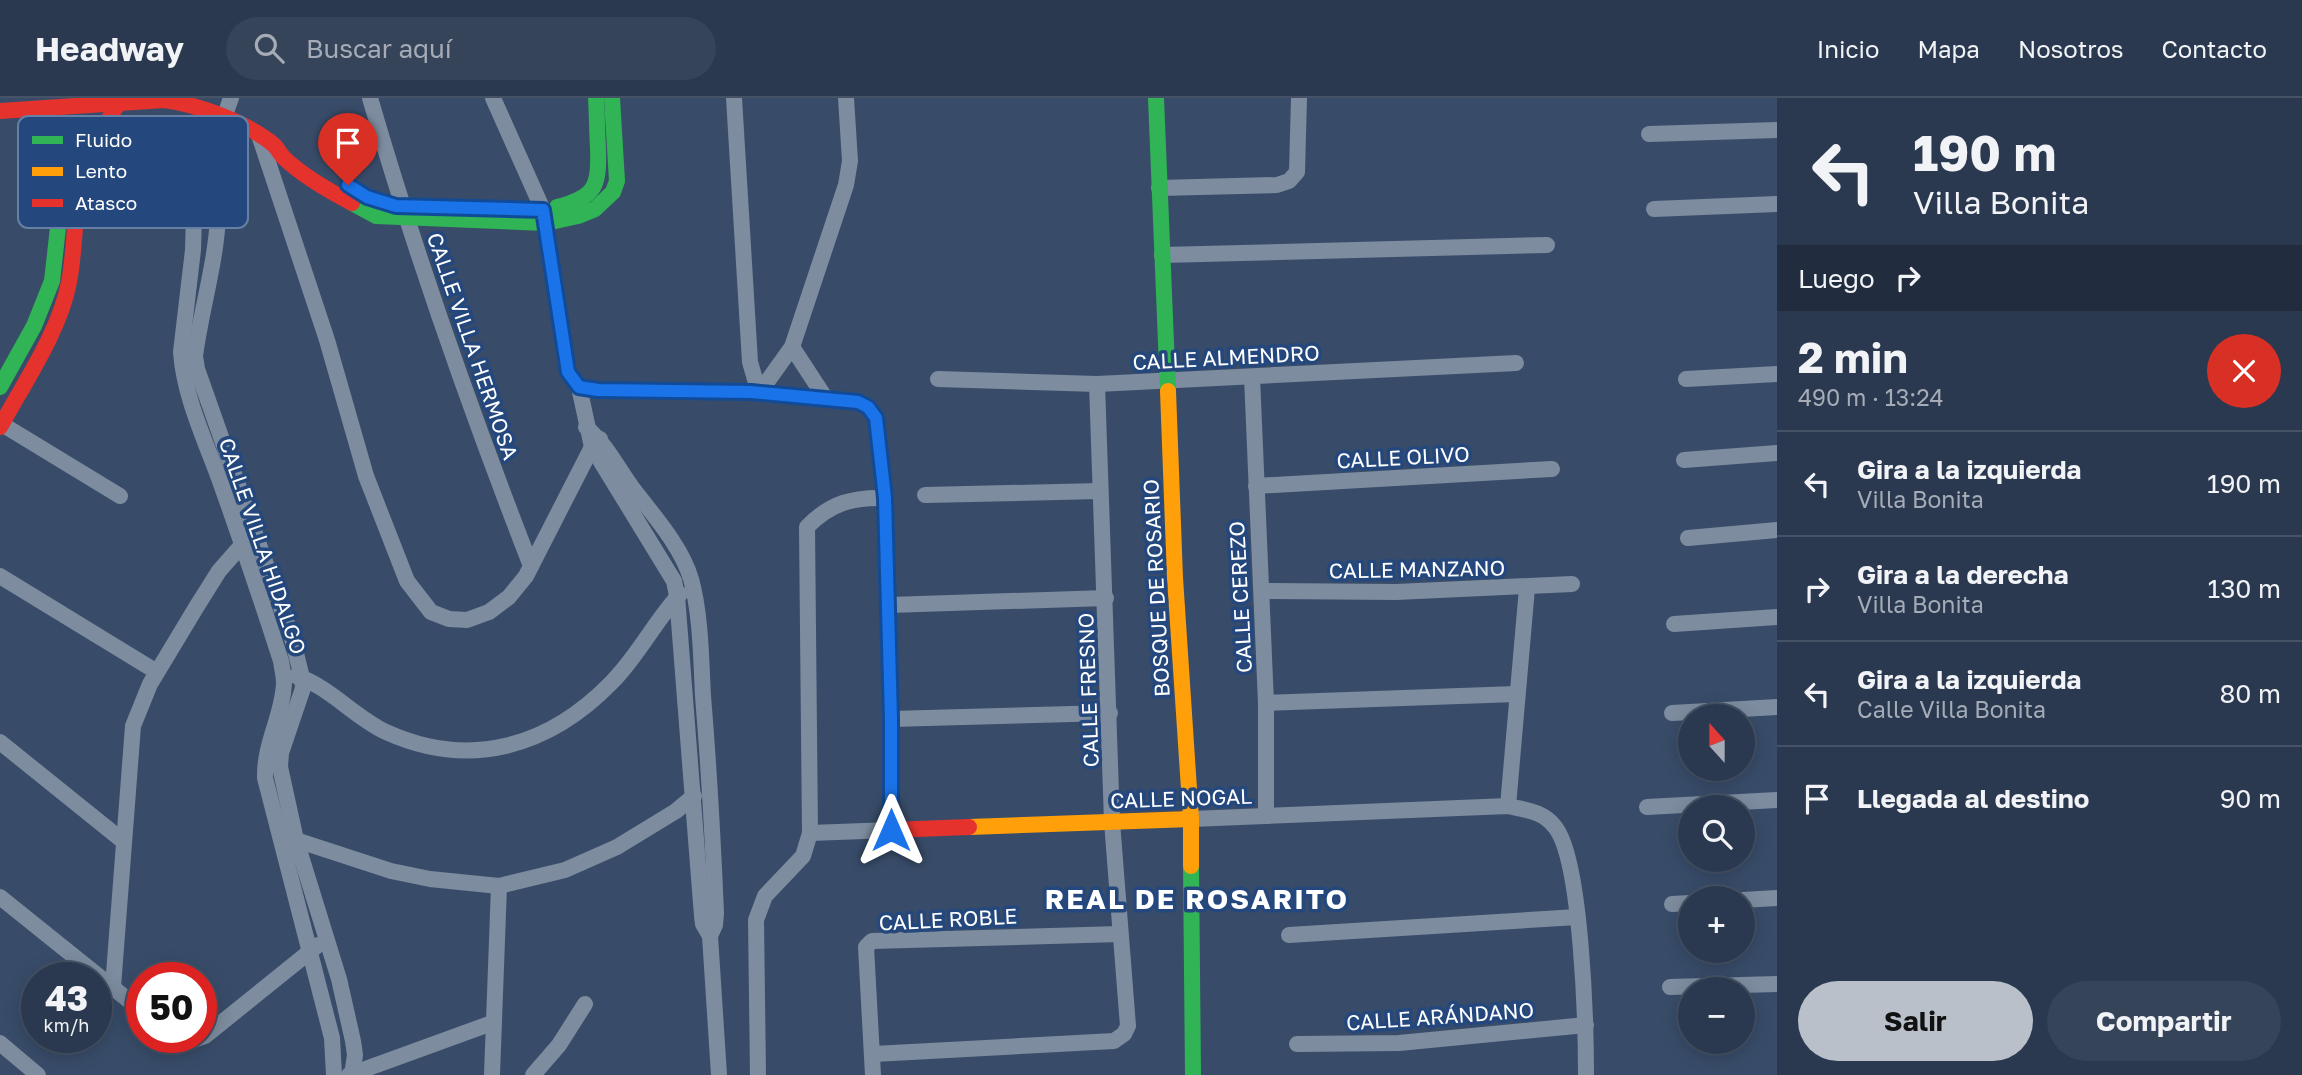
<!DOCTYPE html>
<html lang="es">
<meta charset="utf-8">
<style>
:root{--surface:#2a394f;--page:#364459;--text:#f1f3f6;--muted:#a5acb7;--line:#465366;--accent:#b9c0ca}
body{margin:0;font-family:"Golos Text",sans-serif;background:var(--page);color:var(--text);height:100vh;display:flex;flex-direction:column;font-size:26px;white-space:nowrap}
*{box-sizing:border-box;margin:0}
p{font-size:23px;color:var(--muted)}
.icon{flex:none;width:38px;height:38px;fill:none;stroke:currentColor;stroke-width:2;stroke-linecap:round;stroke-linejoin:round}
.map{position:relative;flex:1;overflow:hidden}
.panel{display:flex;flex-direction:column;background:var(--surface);width:525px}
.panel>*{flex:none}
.banner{background:#2a394f;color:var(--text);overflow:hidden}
.needle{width:46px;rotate:339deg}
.fabs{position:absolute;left:1678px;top:606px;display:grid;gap:14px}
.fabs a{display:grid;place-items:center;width:77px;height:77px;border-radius:50%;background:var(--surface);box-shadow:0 4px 18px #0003,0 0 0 2px var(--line);font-size:35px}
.speed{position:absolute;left:21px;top:864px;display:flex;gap:14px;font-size:35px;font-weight:700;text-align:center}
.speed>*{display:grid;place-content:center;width:91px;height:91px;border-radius:50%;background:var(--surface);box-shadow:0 4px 18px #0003,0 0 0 2px var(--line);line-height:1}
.speed small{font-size:18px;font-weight:400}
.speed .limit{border:10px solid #d22;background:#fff;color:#111}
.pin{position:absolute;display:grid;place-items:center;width:60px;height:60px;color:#fff;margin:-72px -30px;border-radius:50% 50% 50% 0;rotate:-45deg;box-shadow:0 0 7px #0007}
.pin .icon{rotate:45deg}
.me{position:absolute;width:77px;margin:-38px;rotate:0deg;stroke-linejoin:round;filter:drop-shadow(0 0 5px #0008)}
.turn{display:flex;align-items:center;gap:24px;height:147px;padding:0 21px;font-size:32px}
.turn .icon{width:91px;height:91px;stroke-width:2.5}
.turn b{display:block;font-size:49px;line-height:60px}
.then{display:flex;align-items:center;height:66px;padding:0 21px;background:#0003;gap:14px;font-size:26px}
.round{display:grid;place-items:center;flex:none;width:74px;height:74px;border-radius:37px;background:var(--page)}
.summary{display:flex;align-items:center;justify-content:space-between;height:119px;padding:0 21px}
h1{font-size:42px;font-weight:700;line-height:52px}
.button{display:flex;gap:14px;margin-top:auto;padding:14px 21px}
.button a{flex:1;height:80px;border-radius:42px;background:var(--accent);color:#111;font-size:28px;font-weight:700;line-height:80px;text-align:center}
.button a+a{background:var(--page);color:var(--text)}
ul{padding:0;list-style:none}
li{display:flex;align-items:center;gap:21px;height:105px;padding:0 21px;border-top:2px solid var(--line)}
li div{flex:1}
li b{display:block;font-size:26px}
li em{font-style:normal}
header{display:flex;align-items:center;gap:42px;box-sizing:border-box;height:98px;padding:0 35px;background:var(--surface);border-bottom:2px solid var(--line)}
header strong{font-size:33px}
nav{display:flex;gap:38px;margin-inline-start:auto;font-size:24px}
.search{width:490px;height:63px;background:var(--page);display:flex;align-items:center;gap:18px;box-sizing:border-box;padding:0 24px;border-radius:38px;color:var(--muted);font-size:26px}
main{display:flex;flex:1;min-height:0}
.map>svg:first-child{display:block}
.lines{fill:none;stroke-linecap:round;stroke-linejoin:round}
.street{stroke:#7d8c9f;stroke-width:16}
.fast{stroke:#30b455;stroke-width:16}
.slow{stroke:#ff9f0a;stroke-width:16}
.jam{stroke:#e5322d;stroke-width:16}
.route-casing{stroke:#114b97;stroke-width:18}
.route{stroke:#1a73e8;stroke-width:12}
.labels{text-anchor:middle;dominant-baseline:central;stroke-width:7;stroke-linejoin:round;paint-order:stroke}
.street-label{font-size:21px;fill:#fff;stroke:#24487d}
.district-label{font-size:28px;font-weight:bold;letter-spacing:2px;fill:#fff;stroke:#24487d}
.key{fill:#24487d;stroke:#667fa4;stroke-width:2}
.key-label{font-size:19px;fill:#fff}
</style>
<header>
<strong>Headway</strong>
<div class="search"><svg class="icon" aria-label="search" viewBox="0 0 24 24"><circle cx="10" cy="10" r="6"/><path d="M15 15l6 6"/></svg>Buscar aquí</div>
<nav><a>Inicio</a><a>Mapa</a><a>Nosotros</a><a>Contacto</a></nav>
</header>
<main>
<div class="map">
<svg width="1777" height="977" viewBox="0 0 1777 977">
<rect width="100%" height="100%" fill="#384c69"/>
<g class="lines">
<!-- street -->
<g class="street">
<path d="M 231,0 C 216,37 219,79 218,118 C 216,165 201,212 195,258 L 197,271 L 293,543 L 302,580 L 303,590 L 281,655 L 280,669 L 296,742 L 339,881 L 353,943 L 355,957 L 352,977"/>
<path d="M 370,0 C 416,158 471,314 531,468"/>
<path d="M 493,0 L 543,112"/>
<path d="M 734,0 L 750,264 L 759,295"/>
<path d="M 223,19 L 201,43 L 195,86 L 193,152 L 181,254 C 184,299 206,344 221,386 C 242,445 262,504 281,563 C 282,570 284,578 284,585 C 283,617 264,645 265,680 L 332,940 L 334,977"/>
<path d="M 1649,36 L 1777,32"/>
<path d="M 259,37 L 327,242 L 366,378 L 407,483 L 431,514 L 449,521 L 467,522 L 489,514 L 509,499 L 526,478 L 592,349 L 600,341"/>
<path d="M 1159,90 L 1277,87 L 1289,83 L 1297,74 L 1299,0"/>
<path d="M 1654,111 L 1777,106"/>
<path d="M 1162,157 L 1547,147"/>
<path d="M 792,249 L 826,301"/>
<path d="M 1252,279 L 1266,605 L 1266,718"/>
<path d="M 938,281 L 1097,286 L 1516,265"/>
<path d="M 1686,281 L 1777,276"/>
<path d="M 579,289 L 592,349 L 674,483 L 677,498 L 702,818 L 703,826 L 710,838"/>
<path d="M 759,295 L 792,249 L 846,87 L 850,63 L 846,0"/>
<path d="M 0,325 L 120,398"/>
<path d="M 586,329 C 606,346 616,367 631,388 C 652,416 681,447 691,481 C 701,517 701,561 703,598 C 709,670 713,743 716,815 L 715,827 L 710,838 L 719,977"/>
<path d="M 1684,362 L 1777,355"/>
<path d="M 1256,388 L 1552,371"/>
<path d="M 925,397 L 1100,393"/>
<path d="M 1688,440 L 1777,432"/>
<path d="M 0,478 L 157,574"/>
<path d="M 1262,493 L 1396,494 L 1572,486"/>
<path d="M 889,507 L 1106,500"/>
<path d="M 1674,526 L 1777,519"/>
<path d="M 296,578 C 329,588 354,619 386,634 C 470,672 549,649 612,584 C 638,558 655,523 680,496"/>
<path d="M 1266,605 L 1516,596"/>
<path d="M 1672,615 L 1777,609"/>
<path d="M 891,621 L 1110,615"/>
<path d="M 0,644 L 123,743"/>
<path d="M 1508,708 L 1527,490"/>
<path d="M 1647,709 L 1777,702"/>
<path d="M 1191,721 L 1508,708 C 1525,712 1543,713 1555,729 C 1582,762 1586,930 1586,977"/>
<path d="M 810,735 L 891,732"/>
<path d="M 296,742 L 391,773 L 430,781 L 499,788 L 565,772 L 617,749 L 676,713 L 694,698"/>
<path d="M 0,799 L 142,913"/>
<path d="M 1743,802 L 1777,800"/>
<path d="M 1672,806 L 1690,805"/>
<path d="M 1289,837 L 1577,819"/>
<path d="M 113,889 L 133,628 L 150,586 L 197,508 L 219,473 L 248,440"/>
<path d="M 1670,889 L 1777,886"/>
<path d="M 176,940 L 188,944 L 205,938 L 318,847"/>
<path d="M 0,945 L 38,977"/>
<path d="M 1297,946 L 1399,945 L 1586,927"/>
<path d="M 874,956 L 1114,943 L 1124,936 L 1128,928 L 1112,724 L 1097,286"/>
<path d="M 349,977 L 492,925"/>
<path d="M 492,977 L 499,788"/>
<path d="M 533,977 L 559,947 L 585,906"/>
<path d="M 758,977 L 756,822 L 765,798 L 803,758 L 810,735 L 807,429 C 830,405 853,399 885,400"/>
<path d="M 873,977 L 866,849 L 872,843 L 1120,836"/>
</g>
<!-- fast -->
<g class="fast">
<path d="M 1156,0 L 1168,293"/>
<path d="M 352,105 L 376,118 L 546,125 L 578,118 L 595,111 L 613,94 L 617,83 L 612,0"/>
<path d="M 557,109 C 597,99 599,87 598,50 C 597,33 597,17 596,0"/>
<path d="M 0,289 L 34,228 L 52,183 L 62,94"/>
<path d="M 1191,768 L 1193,977"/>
</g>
<!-- slow -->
<g class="slow">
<path d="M 543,112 L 568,274 L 579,289 L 598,292 L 751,294 L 841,302"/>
<path d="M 1168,293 L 1175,480 L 1191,721 L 1191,768"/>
<path d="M 969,729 L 1191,721"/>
</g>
<!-- jam -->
<g class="jam">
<path d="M 0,13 L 164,2 C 197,6 248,25 274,47 C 278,51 280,56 284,60 C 302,77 329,93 352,105"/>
<path d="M 841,302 L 858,304 L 868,309 L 876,320 L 885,400 L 891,621 L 891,732 L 969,729"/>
<path d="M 0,329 C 24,285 60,233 69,184 C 75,153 74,120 80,88 C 85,59 102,31 118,6"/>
</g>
</g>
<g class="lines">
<!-- route casing -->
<g class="route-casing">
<path id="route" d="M 348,87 L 367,99 L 396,108 L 543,112 L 568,274 L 579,289 L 598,292 L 751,294 L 858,304 L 868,309 L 876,320 L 885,400 L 891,621 L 891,732"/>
</g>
<!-- route -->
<use href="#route" class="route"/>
</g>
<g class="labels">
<!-- street labels -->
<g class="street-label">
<text transform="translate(473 248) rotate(71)">CALLE VILLA HERMOSA</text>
<text transform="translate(1226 259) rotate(-3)">CALLE ALMENDRO</text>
<text transform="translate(1403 359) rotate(-3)">CALLE OLIVO</text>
<text transform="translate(263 448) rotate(71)">CALLE VILLA HIDALGO</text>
<text transform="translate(1417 471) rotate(-1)">CALLE MANZANO</text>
<text transform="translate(1156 490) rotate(-93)">BOSQUE DE ROSARIO</text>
<text transform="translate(1240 499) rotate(-93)">CALLE CEREZO</text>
<text transform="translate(1088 592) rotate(-92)">CALLE FRESNO</text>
<text transform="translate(1181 700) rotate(-2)">CALLE NOGAL</text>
<text transform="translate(948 821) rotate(-3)">CALLE ROBLE</text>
<text transform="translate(1440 918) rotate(-4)">CALLE ARÁNDANO</text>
</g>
<!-- district labels -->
<g class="district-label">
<text x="1197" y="800">REAL DE ROSARITO</text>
</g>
</g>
<!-- legend -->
<rect x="18" y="18" width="230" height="112" rx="10" class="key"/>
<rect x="32" y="38" width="31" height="8" fill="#30b455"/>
<rect x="32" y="69" width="31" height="9" fill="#ff9f0a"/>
<rect x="32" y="101" width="31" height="8" fill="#e5322d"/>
<g class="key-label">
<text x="75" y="49">Fluido</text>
<text x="75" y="80">Lento</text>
<text x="75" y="112">Atasco</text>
</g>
</svg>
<div class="fabs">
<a><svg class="needle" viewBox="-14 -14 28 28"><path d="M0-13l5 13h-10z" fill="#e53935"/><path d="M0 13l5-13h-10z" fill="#a5acb7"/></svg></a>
<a><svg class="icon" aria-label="search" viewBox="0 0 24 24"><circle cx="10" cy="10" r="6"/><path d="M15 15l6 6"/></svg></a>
<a>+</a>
<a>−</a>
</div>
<div class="speed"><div>43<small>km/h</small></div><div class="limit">50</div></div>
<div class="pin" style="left:348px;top:87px;background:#d93025"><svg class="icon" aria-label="arrive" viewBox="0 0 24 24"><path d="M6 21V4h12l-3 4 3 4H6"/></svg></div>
<svg class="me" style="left:891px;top:732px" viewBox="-20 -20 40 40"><path d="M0-17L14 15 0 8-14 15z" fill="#1a73e8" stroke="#fff" stroke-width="4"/></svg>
</div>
<section class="panel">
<div class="banner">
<div class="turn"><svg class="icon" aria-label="left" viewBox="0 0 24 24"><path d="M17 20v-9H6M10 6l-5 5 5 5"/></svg><div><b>190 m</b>Villa Bonita</div></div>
<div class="then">Luego<svg class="icon" aria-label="right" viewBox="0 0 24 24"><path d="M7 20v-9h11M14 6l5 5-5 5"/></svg></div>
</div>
<div class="summary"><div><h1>2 min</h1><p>490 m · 13:24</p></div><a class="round" style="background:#d93025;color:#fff"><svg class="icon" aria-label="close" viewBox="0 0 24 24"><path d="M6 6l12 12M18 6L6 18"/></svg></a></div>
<ul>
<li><svg class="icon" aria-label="left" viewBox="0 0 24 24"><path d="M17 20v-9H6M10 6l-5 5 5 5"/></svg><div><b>Gira a la izquierda</b><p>Villa Bonita</p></div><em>190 m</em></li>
<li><svg class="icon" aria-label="right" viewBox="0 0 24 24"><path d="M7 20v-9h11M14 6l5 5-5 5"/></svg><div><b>Gira a la derecha</b><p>Villa Bonita</p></div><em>130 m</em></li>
<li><svg class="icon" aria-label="left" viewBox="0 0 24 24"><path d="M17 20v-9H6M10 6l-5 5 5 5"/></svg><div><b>Gira a la izquierda</b><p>Calle Villa Bonita</p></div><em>80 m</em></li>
<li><svg class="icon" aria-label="arrive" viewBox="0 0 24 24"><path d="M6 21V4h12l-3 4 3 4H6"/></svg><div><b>Llegada al destino</b></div><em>90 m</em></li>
</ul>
<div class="button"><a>Salir</a><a>Compartir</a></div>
</section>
</main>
